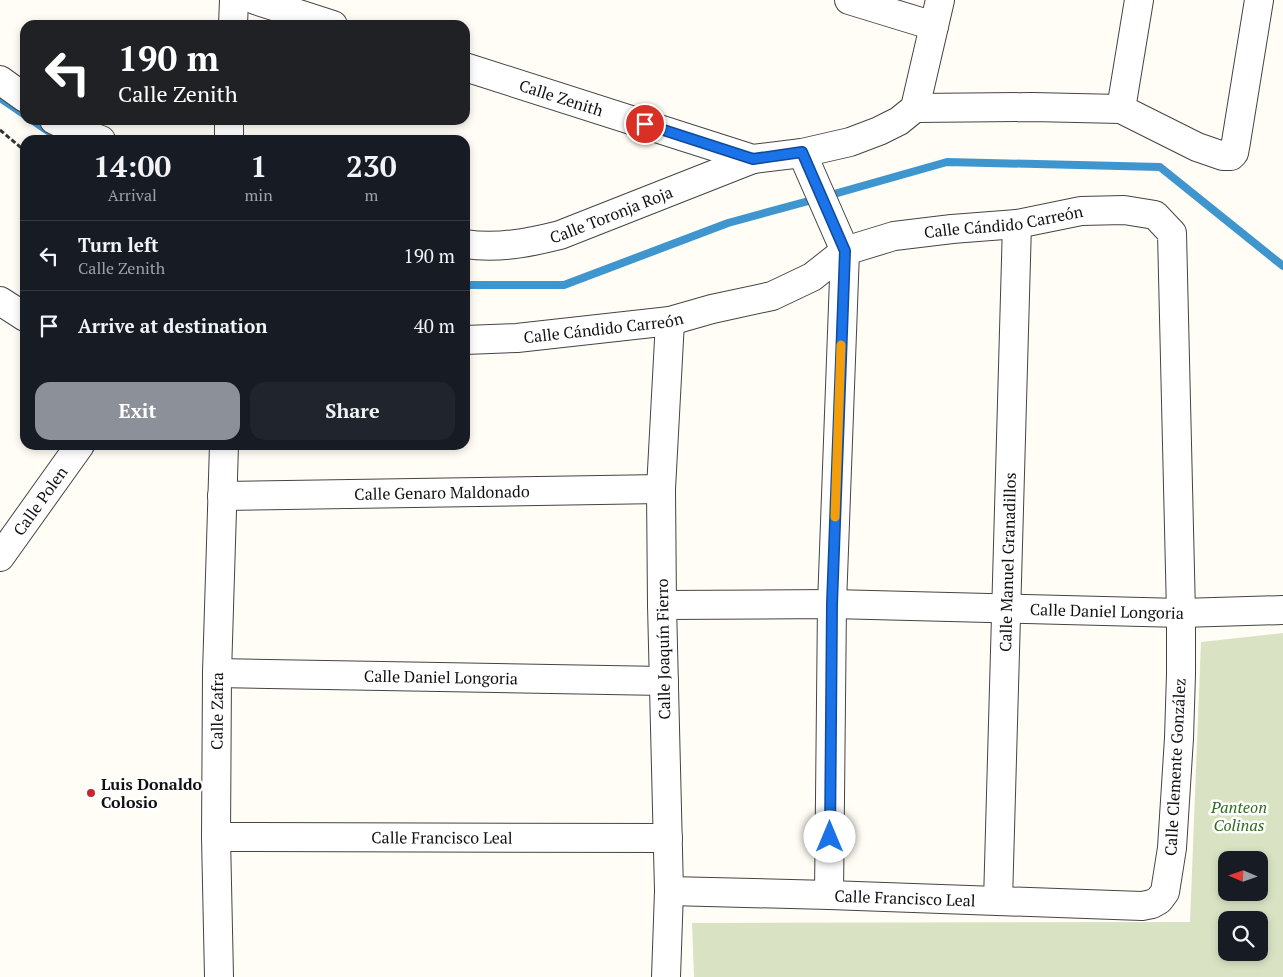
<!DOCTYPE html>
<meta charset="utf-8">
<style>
:root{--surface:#171b24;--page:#20242c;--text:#f1f3f6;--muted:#9ea1a6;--line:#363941;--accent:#8c9099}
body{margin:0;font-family:"PT Serif",serif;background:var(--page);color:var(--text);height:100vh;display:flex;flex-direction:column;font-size:19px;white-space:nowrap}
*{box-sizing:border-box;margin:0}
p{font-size:16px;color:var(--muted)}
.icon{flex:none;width:28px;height:28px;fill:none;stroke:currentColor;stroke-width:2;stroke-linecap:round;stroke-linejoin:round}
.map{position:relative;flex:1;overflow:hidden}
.details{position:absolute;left:20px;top:135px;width:450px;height:315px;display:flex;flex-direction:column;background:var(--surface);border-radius:15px;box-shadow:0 2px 8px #0003}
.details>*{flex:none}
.hud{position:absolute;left:20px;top:20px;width:450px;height:105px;border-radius:15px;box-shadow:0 2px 8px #0003;background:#202124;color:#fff;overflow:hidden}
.needle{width:32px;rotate:272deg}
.buttons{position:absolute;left:1218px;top:851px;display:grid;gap:10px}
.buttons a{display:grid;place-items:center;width:50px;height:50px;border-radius:10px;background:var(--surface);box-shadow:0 2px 8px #0003;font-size:25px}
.pin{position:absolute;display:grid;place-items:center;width:42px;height:42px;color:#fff;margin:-21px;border:2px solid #fff;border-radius:50%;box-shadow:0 1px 5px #0007}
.me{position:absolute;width:55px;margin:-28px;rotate:0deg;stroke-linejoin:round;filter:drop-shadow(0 0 4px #0008)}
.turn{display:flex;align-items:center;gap:18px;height:105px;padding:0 15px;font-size:22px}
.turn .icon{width:65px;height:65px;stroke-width:2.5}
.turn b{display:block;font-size:35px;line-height:42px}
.eta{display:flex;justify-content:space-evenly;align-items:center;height:85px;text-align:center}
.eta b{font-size:30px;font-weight:700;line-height:35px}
.primary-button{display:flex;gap:10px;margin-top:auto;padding:10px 15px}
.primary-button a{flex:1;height:58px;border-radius:15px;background:var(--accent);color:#fff;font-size:20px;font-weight:700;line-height:58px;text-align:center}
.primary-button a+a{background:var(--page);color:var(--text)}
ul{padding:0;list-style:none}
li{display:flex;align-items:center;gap:15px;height:70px;padding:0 15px;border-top:1px solid var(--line)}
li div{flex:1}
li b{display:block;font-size:19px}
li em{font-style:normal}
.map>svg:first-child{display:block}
.cemetery{fill:#d9e3c4;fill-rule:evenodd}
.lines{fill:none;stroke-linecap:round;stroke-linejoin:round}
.stream{stroke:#3f96cf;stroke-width:8}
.minor-casing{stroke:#444;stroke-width:30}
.path{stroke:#333;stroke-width:3;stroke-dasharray:5 2.5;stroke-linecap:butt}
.minor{stroke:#fff;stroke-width:28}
.route-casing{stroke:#114b97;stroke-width:12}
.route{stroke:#1a73e8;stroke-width:9}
.slow{stroke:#f59e0b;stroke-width:9}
.poi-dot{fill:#c4262e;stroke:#fff;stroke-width:2}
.labels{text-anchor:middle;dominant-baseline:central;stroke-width:5;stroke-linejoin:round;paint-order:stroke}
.street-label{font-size:16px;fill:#111;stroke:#fff}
.poi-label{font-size:16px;font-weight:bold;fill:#111;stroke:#fff;text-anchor:start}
.park-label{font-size:16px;font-style:italic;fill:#2f6b1f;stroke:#fff}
</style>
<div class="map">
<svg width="1283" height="977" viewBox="0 0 1283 977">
<rect width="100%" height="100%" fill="#fffdf5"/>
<!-- cemetery -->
<path class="cemetery" d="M 1283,633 L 1283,977 L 694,977 L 692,923 L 1190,922 L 1201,642 ZM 1226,860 L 1259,860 L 1259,892 L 1226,892 ZM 1226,920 L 1259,920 L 1259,952 L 1226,952 Z"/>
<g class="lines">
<!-- stream -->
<g class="stream">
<path d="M 0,98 L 25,115"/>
<path d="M 32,120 L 61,140"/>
<path d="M 827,196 L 947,162 L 1160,167 L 1283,266"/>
<path d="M 465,285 L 564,285 L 728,223 L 816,199"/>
</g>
<!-- minor casing -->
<g class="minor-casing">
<g id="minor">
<path d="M 255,0 L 333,25"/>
<path d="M 849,0 L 934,26"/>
<path d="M 233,25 L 234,0"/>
<path id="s1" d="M 465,67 L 753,159 L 802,153 L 850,142 L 879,131 L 899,121 L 915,108 L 940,0"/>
<path d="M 0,80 L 25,98"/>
<path d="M 915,108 L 1032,107 L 1121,109 L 1197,147 L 1223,156 L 1231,156 L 1234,153 L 1236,142 L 1259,0"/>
<path d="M 1121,109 L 1139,0"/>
<path d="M 54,120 L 79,132 L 101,140"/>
<path d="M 229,140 L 229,120"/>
<path d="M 802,153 L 845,251 L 832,604 L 829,895"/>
<path id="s2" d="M 465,244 C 497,249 528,243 560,235 L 753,159"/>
<path d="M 0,301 L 25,317"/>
<path id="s3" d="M 465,340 L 517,338 L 670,321 L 712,309 L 772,296 L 812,277 L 845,251 L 894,236 L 952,229 L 1017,224 L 1081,211 L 1124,210 L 1155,215 L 1172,233 L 1181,613 L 1181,674 L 1179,738 L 1172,848 L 1165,892 L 1159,900 L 1152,904 L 1142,906 L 829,895 L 669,891"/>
<path id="s4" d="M 222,496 L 661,489"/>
<path id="s5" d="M 0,557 L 80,445"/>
<path id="s6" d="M 662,605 L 832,604 L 1181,613 L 1283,610"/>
<path id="s7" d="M 217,673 L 664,681"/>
<path id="s8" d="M 216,837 L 668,838"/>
<path id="s9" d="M 998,901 L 1017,224"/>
<path id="s10" d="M 219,977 L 216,837 L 217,673 L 224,445"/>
<path d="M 666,977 L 669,891 L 662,605 L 661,489 L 670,321"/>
</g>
</g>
<!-- path -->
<path class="path" d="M 0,130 L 25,151"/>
<!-- minor -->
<use href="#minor" class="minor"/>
</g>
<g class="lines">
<!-- route casing -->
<g class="route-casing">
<path id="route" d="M 645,124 L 753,159 L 802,152 L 845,251 L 832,604 L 830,837"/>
</g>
<!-- route -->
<use href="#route" class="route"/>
<!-- slow -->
<path class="slow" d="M 835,517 L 841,345"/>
</g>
<!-- markers -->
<circle class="poi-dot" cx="91" cy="793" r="5"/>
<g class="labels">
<!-- street labels -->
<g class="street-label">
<text stroke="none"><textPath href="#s1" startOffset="101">Calle Zenith</textPath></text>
<text stroke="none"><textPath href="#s2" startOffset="151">Calle Toronja Roja</textPath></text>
<text stroke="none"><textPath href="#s3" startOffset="559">Calle Cándido Carreón</textPath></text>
<text stroke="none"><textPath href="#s3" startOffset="139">Calle Cándido Carreón</textPath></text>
<text stroke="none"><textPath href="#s4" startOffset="220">Calle Genaro Maldonado</textPath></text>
<text stroke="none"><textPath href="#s5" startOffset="69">Calle Polen</textPath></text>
<text stroke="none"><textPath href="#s9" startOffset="339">Calle Manuel Granadillos</textPath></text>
<text stroke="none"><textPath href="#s6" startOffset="445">Calle Daniel Longoria</textPath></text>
<text transform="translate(663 649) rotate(-91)">Calle Joaquín Fierro</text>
<text stroke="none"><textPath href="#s7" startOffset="224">Calle Daniel Longoria</textPath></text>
<text stroke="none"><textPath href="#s10" startOffset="266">Calle Zafra</textPath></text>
<text transform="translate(1175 767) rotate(-87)">Calle Clemente González</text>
<text stroke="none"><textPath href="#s8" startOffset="226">Calle Francisco Leal</textPath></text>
<text transform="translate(905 898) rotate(2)">Calle Francisco Leal</text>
</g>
<!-- poi labels -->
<g class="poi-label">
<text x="101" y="784">Luis Donaldo<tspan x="101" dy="18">Colosio</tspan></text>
</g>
<!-- park labels -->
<g class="park-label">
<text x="1239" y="807">Panteon<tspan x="1239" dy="18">Colinas</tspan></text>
</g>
</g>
</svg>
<div class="buttons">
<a><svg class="needle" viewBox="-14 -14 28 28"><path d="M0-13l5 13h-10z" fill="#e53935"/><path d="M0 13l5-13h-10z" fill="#9ea1a6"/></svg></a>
<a><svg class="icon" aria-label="search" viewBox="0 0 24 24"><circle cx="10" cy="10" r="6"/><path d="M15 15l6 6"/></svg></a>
</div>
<div class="pin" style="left:645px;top:124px;background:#d93025"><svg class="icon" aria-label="arrive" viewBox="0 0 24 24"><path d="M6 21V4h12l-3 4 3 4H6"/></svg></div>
<svg class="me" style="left:830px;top:837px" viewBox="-20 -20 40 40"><circle r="19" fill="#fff"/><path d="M0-13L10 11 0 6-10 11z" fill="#1a73e8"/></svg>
<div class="hud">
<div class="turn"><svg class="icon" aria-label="left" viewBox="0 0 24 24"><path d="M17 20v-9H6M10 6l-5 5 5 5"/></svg><div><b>190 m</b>Calle Zenith</div></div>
</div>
<section class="details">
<div class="eta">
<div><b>14:00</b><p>Arrival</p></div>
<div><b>1</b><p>min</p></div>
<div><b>230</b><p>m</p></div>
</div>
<ul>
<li><svg class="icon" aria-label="left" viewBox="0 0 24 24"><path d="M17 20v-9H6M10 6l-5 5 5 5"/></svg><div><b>Turn left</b><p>Calle Zenith</p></div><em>190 m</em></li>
<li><svg class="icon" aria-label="arrive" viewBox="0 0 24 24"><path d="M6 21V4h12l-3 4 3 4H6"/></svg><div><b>Arrive at destination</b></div><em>40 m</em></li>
</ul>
<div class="primary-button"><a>Exit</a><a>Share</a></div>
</section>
</div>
